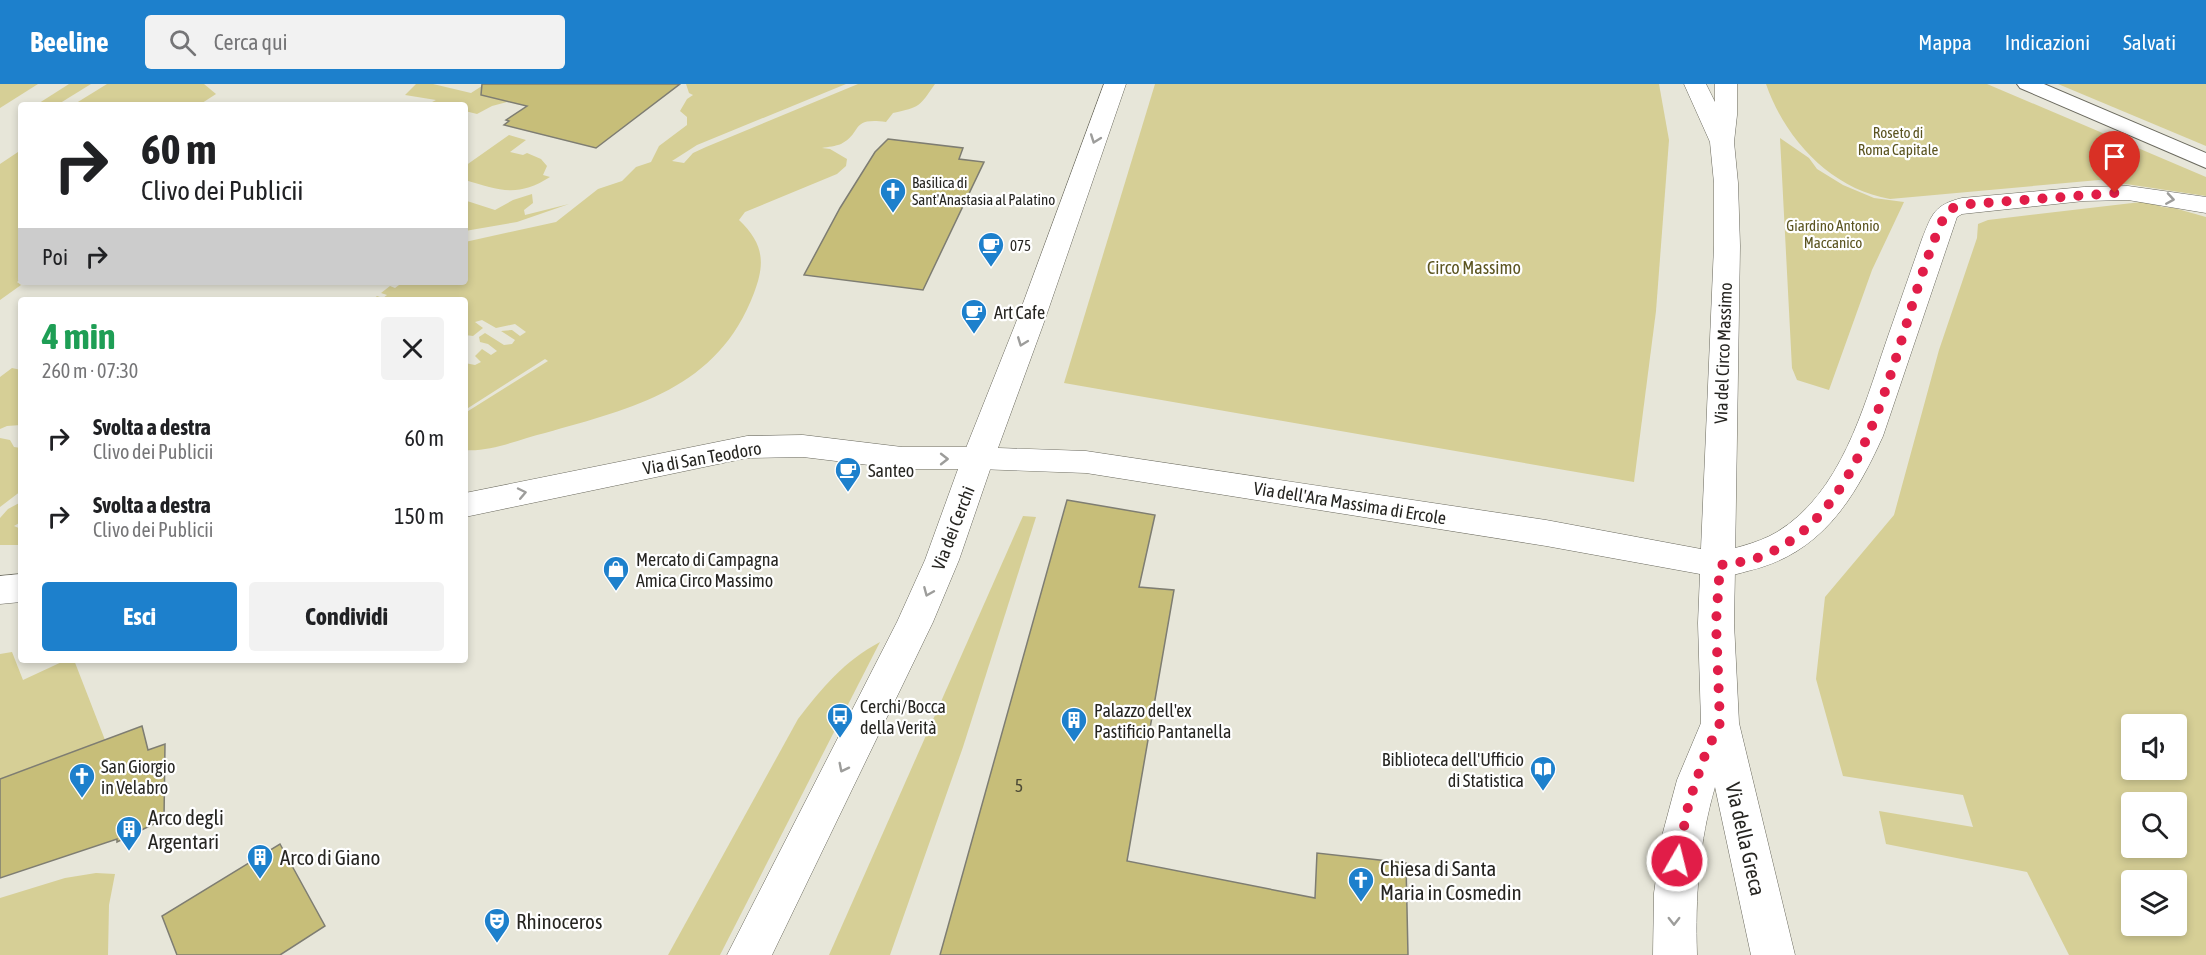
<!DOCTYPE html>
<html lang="it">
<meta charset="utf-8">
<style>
:root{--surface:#fff;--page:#f2f2f2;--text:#202124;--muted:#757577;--accent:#1d80cc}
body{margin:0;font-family:"Asap Condensed",sans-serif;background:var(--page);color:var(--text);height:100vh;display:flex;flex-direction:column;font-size:22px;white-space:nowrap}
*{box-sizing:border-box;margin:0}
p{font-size:20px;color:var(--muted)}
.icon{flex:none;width:33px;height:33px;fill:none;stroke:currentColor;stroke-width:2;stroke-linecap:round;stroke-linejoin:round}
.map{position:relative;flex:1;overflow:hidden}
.drawer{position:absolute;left:18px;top:213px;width:450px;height:366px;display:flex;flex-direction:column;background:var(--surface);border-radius:6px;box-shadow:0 3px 9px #0003}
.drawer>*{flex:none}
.top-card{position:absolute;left:18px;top:18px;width:450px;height:183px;border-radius:6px;box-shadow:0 3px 9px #0003;background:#fff;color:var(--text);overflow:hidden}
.buttons{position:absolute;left:2121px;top:630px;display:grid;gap:12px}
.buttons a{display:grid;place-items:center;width:66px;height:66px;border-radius:6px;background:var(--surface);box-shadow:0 3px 9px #0003;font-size:30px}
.pin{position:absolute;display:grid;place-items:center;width:51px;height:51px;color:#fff;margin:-62px -26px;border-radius:50% 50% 50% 0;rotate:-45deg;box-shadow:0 0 6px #0007}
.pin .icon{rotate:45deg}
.me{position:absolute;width:66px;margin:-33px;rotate:8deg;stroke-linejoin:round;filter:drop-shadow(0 0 4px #0008)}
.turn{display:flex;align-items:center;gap:21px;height:126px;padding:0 24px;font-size:27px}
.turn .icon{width:78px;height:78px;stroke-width:2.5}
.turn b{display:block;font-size:42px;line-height:51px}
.then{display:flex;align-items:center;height:57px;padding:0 24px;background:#0003;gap:12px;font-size:22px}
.round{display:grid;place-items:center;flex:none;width:63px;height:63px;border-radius:6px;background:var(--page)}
.summary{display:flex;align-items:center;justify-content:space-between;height:102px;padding:0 24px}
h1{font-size:36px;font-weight:700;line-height:45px;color:#1e9e55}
.action{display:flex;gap:12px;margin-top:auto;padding:12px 24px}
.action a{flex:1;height:69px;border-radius:6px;background:var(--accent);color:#fff;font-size:24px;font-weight:700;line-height:69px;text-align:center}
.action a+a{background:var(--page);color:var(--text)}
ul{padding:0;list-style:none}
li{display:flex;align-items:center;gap:18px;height:78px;padding:0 24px}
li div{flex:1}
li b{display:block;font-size:22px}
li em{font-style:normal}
header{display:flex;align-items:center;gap:36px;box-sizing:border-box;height:84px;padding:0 30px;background:var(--accent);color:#fff}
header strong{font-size:28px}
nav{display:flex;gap:33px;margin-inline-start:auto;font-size:21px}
.search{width:420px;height:54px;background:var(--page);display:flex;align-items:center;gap:15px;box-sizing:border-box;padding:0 21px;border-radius:6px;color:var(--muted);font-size:22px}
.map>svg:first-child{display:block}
.green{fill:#d6cf96;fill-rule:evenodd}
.building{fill:#c7be79;stroke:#7e7d72;stroke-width:1.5}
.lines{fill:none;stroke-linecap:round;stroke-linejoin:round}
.pedestrian-casing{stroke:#6a695e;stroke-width:2}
.minor-casing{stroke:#6a695e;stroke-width:1}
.tertiary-casing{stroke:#6a695e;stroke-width:1}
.secondary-casing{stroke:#6a695e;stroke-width:1}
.pedestrian{fill:#fff;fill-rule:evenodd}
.minor{fill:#fff;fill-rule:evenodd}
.tertiary{fill:#fff;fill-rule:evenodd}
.secondary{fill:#fff;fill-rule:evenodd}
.oneway{stroke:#9d9d9b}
.route{stroke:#e11d48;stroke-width:10;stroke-dasharray:0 18}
.labels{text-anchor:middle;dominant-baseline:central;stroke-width:4.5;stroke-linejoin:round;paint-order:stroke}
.far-park-label{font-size:15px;fill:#5b5420;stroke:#fff}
.far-poi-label{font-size:15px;fill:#262521;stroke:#fff;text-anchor:start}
.park-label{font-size:18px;fill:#5b5420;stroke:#fff}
.poi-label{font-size:18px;fill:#262521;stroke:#fff;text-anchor:start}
.street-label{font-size:18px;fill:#262521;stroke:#fff}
.near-number-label{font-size:18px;fill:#4e4b37}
.near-poi-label{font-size:21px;fill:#262521;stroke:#fff;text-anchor:start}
.near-street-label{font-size:21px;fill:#262521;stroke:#fff}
</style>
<header>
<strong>Beeline</strong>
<div class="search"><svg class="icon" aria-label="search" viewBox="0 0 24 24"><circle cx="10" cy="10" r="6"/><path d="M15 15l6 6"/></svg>Cerca qui</div>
<nav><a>Mappa</a><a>Indicazioni</a><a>Salvati</a></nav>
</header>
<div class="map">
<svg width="2206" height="871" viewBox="0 0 2206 871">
<rect width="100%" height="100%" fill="#e7e6d9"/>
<!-- green -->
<g class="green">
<path d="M 0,0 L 38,0 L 0,24 Z"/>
<path d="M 69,0 L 91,0 L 57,21 L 36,21 Z"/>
<path d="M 107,0 L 204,0 L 216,10 L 199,21 L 73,21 Z"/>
<path d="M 416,0 L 433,0 L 471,9 L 485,0 L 507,18 L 492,22 L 477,30 L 465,27 L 465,21 L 426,21 L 436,16 L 405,11 Z"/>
<path d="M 686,0 L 846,0 L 697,61 L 672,77 L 684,79 L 693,69 L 706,63 L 858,0 L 935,0 C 919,23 920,23 893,29 L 886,38 C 849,33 863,49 841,60 C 836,62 828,63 822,64 L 830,65 L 847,75 L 846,82 L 837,90 L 745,128 L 739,136 C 763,159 766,178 754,209 C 718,305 633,324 545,349 C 520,355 491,368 465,366 L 465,329 L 548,277 L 545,275 L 465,326 L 465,279 L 475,281 L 481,278 L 475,272 L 482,265 L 491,271 L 497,267 L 488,260 L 480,258 L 479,253 L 485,249 L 504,261 L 512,260 L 515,256 L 501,247 L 512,246 L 520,252 L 526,248 L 515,240 L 496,244 L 482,236 L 475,238 L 483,244 L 473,252 L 465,251 L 465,216 L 372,216 L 377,212 L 383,214 L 387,211 L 381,209 L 390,202 L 395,204 L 399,201 L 396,198 L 465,198 L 465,158 L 556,138 L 598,105 L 622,97 L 636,83 L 651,78 L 659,62 L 687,41 L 687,33 L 680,27 L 687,15 L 693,11 L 689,9 Z"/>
<path d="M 1155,0 L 1659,0 L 1669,56 L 1656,227 L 1634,398 L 1064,299 Z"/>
<path d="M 1766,0 L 1987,0 L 2206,93 L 2206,112 L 2099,96 L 1890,115 C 1831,105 1785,55 1766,0 Z"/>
<path d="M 2058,0 L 2206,0 L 2206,62 Z"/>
<path d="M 509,51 L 526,56 L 510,68 L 523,71 L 527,69 L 541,75 L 547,82 L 543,91 L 550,93 C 517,114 499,106 465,96 L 465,82 Z"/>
<path d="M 1780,54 L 1809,74 L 1817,85 L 1843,101 L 1874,114 L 1904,118 L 1872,186 L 1829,306 L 1797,296 L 1792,284 Z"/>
<path d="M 21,66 L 21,195 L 17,198 L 21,201 L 0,216 L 0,80 Z"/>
<path d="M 532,110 L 533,119 L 524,126 L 525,131 L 569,120 L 517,138 L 465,147 L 465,113 L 467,117 L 495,126 L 513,116 Z"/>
<path d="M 2141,118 L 2151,118 L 2162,123 L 2174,124 L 2206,133 L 2206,871 L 2069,871 L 2027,788 L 1886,760 L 1879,727 L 1973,743 L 1963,711 L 1843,692 L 1816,595 L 1825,513 L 1894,431 L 1939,266 L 1977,154 L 1978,140 L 1988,136 ZM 2132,640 L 2176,640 L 2176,686 L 2132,686 ZM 2132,718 L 2176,718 L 2176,764 L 2132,764 ZM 2132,796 L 2176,796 L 2176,842 L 2132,842 Z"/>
<path d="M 12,284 L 21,286 L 21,341 L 7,342 L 0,345 L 0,293 Z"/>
<path d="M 0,354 L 10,356 L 14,363 L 21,364 L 21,407 L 0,423 Z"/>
<path d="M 21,418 L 21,438 L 14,442 L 21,445 L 21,461 L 0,461 L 0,434 L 8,425 Z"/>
<path d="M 1023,432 L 1036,433 L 963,663 L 890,871 L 829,871 Z"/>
<path d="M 880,558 L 720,871 L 668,871 L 798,635 C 822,604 844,577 880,558 Z"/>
<path d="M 12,568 L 23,596 L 66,576 L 74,576 L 105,656 L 0,695 L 0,570 Z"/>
<path d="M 96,789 L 115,790 L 109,821 L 108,871 L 0,871 L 0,814 L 65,794 Z"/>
</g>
<!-- building -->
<g class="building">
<path d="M 482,0 L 680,0 L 596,64 L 504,41 L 509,37 L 506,36 L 527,22 L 481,11 Z"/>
<path d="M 888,55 L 963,64 L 959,75 L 984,78 L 923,206 L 804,191 L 840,124 L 875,68 Z"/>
<path d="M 1067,416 L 1155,431 L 1139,503 L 1174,506 L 1127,777 L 1315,814 L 1317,769 L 1406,779 L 1408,871 L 940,871 Z"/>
<path d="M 142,642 L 148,666 L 165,660 L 164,735 L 117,758 L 117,755 L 0,794 L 0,695 Z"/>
<path d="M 280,760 L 325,842 L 280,871 L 177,871 L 162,832 Z"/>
</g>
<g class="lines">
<!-- pedestrian casing -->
<g class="pedestrian-casing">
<path id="pedestrian" d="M 2017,0 L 2044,0 L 2206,69 L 2206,84 L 2020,4 Z"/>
</g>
<!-- minor casing -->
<g class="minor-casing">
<g id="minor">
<path d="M 2128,102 L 2206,113 L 2206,129 L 2128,116 L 2084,117 L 1962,130 L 1957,133 L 1883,352 C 1854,416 1821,470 1748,487 C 1733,491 1723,495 1708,490 L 1703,481 L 1708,472 C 1731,464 1755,461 1777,448 C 1841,409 1863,325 1886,258 C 1898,224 1910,189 1922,155 C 1932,130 1934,121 1962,114 L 2084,103 Z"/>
<path d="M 803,351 L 902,363 L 978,363 L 989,366 L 994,374 L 989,382 L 978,385 L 902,385 L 803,373 L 747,374 L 465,433 L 465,409 L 747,352 Z"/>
<path d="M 21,490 L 21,518 L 0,520 L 0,492 Z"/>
</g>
</g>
<!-- tertiary casing -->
<g class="tertiary-casing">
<path id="tertiary" d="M 978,363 L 989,366 L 994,374 L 959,476 L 933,538 L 772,871 L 727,871 L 897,538 L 925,476 L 962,374 L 967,366 Z"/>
</g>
<!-- secondary casing -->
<g class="secondary-casing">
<path id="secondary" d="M 1104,0 L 1126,0 L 1043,241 L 998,364 L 1086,367 L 1546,436 L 1701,465 L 1714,162 L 1714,99 L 1710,58 L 1684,0 L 1706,0 L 1715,18 L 1715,0 L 1737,0 L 1737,31 L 1734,58 L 1738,99 L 1740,162 L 1735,477 L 1737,481 L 1735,485 L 1734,539 L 1739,639 L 1795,871 L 1751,871 L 1715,703 C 1699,758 1695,813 1697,871 L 1653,871 L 1654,809 L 1662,752 L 1677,696 L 1701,639 L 1698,539 L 1700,490 L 1546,462 L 1086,389 L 978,385 L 967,382 L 962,374 L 1015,241 Z"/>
</g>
<!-- pedestrian -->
<use href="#pedestrian" class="pedestrian"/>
<!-- minor -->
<use href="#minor" class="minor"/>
<!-- tertiary -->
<use href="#tertiary" class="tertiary"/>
<!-- secondary -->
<use href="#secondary" class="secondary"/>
</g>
<!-- one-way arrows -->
<defs><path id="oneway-chevron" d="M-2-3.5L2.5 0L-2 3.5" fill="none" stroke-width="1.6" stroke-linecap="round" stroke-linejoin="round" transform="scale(1.5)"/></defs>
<g class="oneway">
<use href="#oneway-chevron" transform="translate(1095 55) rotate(110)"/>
<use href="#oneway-chevron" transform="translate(2170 115) rotate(9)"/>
<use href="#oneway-chevron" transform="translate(1022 258) rotate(111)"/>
<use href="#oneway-chevron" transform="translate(944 375)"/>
<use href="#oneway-chevron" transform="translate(522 409) rotate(-12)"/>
<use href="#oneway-chevron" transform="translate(928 508) rotate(113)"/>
<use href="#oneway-chevron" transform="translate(843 684) rotate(117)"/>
<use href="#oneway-chevron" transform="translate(1674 837) rotate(90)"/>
</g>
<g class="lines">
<!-- route -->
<path class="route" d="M 1677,777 L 1689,718 L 1705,671 L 1720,639 L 1716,539 L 1720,481 C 1733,479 1747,478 1760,473 C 1882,426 1895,233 1946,129 L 1953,124 L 1971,120 L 2115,109"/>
</g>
<!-- icons -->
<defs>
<g id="church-pin" transform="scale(1.35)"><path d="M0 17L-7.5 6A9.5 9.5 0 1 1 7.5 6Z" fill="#1d80cc" stroke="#fff"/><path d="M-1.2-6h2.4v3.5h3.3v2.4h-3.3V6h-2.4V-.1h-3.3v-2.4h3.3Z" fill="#fff"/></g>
<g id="cafe-pin" transform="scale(1.35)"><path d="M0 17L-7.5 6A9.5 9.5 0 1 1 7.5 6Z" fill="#1d80cc" stroke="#fff"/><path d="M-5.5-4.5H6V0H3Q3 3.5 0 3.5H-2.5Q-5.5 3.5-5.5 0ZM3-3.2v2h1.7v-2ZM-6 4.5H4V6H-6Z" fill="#fff"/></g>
<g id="shop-pin" transform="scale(1.35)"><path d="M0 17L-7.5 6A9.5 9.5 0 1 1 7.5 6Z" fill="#1d80cc" stroke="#fff"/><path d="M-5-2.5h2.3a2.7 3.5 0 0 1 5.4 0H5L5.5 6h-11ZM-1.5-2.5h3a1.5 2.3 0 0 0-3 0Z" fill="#fff"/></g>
<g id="bus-pin" transform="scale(1.35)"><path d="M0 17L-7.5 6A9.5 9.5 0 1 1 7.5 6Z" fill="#1d80cc" stroke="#fff"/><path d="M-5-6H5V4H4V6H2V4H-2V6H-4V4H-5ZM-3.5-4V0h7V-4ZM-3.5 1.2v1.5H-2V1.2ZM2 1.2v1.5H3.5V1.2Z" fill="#fff"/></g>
<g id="building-pin" transform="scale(1.35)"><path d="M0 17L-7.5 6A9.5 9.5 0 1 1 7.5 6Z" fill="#1d80cc" stroke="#fff"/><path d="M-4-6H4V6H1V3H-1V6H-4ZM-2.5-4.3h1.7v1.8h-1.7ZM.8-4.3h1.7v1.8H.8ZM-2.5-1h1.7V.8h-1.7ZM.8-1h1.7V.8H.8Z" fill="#fff"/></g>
<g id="library-pin" transform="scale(1.35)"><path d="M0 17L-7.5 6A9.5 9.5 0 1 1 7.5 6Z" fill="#1d80cc" stroke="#fff"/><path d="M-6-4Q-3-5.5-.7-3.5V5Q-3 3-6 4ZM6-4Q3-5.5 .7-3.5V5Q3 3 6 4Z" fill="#fff"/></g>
<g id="theatre-pin" transform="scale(1.35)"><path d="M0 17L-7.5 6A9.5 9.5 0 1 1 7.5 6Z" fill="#1d80cc" stroke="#fff"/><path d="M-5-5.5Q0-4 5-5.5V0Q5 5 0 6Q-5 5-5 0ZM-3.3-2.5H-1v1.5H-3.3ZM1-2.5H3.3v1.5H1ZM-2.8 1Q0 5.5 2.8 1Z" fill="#fff"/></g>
</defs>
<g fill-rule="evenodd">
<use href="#church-pin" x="893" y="107"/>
<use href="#cafe-pin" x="991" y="161"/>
<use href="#cafe-pin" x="974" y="228"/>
<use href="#cafe-pin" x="848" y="386"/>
<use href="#shop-pin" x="616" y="485"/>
<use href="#bus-pin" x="840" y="632"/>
<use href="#building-pin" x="1074" y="636"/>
<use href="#library-pin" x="1543" y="685"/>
<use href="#church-pin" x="82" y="692"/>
<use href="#building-pin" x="129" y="745"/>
<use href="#building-pin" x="260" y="773"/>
<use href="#church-pin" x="1361" y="796"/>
<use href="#theatre-pin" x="497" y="837"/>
</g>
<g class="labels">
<!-- far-park labels -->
<g class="far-park-label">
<text x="1898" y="48">Roseto di<tspan x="1898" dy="17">Roma Capitale</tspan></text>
<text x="1833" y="141">Giardino Antonio<tspan x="1833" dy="17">Maccanico</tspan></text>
</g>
<!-- far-poi labels -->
<g class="far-poi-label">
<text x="912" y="98">Basilica di<tspan x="912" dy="17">Sant'Anastasia al Palatino</tspan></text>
<text x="1010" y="161">075</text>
</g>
<!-- park labels -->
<g class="park-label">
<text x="1474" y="183">Circo Massimo</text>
</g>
<!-- poi labels -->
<g class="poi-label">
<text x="994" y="228">Art Cafe</text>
<text x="868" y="386">Santeo</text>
<text x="636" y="475">Mercato di Campagna<tspan x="636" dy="21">Amica Circo Massimo</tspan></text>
<text x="860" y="622">Cerchi/Bocca<tspan x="860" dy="21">della Verità</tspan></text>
<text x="1094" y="626">Palazzo dell'ex<tspan x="1094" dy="21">Pastificio Pantanella</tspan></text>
<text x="1524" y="675" text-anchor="end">Biblioteca dell'Ufficio<tspan x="1524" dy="21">di Statistica</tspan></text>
<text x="101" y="682">San Giorgio<tspan x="101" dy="21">in Velabro</tspan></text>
</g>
<!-- street labels -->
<g class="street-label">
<text transform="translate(1723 269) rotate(-88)">Via del Circo Massimo</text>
<text transform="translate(702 374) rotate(-10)">Via di San Teodoro</text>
<text transform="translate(1350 419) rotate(9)">Via dell'Ara Massima di Ercole</text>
<text transform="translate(953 444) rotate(-69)">Via dei Cerchi</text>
</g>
<!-- near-number labels -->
<g class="near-number-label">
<text x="1019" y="701">5</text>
</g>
<!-- near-poi labels -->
<g class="near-poi-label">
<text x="148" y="733">Arco degli<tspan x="148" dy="24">Argentari</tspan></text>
<text x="280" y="773">Arco di Giano</text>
<text x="1380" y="784">Chiesa di Santa<tspan x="1380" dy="24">Maria in Cosmedin</tspan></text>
<text x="516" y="837">Rhinoceros</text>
</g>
<!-- near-street labels -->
<g class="near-street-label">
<text transform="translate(1746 755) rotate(77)">Via della Greca</text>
</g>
</g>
</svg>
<div class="buttons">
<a><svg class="icon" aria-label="sound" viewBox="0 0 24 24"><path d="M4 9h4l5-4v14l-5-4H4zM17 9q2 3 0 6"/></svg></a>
<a><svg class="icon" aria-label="search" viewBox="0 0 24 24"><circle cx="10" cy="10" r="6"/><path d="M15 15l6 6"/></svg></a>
<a><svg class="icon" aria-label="layers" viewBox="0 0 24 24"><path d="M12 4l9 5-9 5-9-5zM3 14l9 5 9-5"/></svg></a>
</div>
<div class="pin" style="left:2115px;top:109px;background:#d93025"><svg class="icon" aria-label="arrive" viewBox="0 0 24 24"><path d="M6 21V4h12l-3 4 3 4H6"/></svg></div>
<svg class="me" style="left:1677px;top:777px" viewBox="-20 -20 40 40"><circle r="17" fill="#e11d48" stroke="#fff" stroke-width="3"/><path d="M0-11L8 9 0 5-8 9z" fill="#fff"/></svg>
<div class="top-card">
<div class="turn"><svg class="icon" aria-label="right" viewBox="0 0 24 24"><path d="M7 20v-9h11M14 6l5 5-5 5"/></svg><div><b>60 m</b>Clivo dei Publicii</div></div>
<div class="then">Poi<svg class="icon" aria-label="right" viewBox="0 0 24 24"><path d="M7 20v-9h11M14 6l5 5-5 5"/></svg></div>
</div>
<section class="drawer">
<div class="summary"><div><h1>4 min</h1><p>260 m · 07:30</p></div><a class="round"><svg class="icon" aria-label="close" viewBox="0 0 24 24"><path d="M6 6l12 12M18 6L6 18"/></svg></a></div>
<ul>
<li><svg class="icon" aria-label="right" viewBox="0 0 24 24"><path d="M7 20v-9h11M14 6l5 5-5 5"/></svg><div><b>Svolta a destra</b><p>Clivo dei Publicii</p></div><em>60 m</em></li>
<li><svg class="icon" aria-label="right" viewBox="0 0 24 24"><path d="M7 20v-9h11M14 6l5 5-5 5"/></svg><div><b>Svolta a destra</b><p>Clivo dei Publicii</p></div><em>150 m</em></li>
</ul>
<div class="action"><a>Esci</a><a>Condividi</a></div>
</section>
</div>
